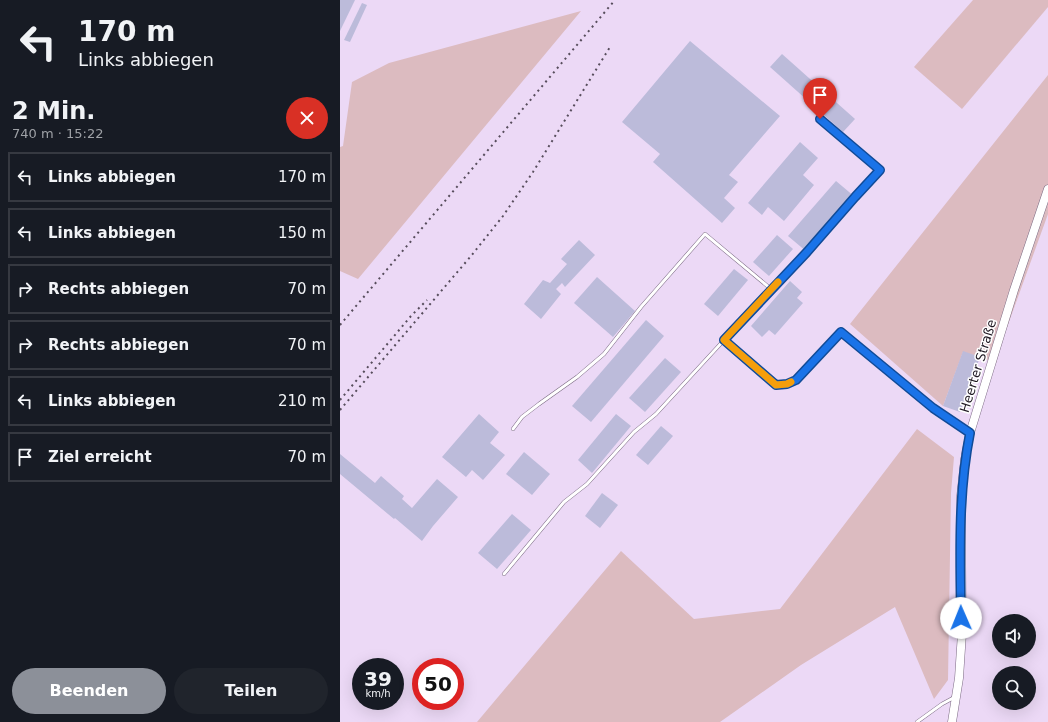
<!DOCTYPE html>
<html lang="de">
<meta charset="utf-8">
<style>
:root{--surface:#171b24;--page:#20242c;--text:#f1f3f6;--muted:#9ea1a6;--line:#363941;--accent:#8c9099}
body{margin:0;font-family:"DejaVu Sans",sans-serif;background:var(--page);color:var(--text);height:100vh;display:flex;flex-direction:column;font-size:15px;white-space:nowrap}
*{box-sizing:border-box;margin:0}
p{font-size:13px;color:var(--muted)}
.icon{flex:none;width:22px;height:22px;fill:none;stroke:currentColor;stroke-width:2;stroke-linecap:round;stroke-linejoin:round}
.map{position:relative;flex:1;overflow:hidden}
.side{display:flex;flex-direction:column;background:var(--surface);width:340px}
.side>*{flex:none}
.top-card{background:#171b24;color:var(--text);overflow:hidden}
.buttons{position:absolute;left:652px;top:614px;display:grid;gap:8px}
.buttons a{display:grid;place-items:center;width:44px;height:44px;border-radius:50%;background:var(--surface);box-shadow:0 4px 16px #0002;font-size:20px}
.speed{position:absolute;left:12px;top:658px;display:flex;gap:8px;font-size:20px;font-weight:700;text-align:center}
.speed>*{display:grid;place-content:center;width:52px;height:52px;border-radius:50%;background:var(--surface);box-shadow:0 4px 16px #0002;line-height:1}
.speed small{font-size:10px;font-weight:400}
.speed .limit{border:6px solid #d22;background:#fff;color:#111}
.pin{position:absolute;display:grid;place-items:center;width:34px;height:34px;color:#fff;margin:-41px -17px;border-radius:50% 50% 50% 0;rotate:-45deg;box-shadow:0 0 4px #0007}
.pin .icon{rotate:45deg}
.me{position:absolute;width:44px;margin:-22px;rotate:359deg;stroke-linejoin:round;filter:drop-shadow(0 0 3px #0008)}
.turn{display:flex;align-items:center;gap:14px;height:84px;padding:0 12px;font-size:18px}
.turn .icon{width:52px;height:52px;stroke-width:2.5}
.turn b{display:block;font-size:28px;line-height:34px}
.round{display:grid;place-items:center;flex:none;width:42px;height:42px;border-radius:21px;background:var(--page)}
.summary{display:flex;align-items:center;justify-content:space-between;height:68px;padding:0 12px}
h1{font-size:24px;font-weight:700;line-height:30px}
.primary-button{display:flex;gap:8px;margin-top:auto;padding:8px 12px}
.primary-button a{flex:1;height:46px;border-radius:24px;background:var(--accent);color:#fff;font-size:16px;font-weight:700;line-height:46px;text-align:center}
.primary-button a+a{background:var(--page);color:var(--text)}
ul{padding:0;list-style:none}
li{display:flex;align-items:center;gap:12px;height:50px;margin:0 8px 6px;padding:0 4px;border:2px solid var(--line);border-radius:0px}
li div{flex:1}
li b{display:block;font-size:15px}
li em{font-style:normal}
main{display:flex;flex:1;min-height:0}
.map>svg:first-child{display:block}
.green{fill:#dcbbc0}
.building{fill:#bcbbda}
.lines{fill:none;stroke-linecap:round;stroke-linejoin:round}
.lane-casing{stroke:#7a6982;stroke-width:4}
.secondary-casing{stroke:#7a6982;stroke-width:9}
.lane{stroke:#fff;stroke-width:3}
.secondary{stroke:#fff;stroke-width:8}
.rail{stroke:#574d5c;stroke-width:2;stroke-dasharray:2 4;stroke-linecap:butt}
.route-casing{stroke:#114b97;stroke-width:10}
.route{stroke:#1a73e8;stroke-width:7}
.slow{stroke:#f59e0b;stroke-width:7}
.labels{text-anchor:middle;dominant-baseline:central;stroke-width:3;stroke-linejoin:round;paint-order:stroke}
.street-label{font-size:13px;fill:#1f1822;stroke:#fff}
</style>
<main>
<section class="side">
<div class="top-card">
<div class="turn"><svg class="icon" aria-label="left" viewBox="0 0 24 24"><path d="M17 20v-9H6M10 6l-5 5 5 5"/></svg><div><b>170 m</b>Links abbiegen</div></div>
</div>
<div class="summary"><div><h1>2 Min.</h1><p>740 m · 15:22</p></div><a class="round" style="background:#d93025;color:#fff"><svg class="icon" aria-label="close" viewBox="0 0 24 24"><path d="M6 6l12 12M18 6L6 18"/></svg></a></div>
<ul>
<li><svg class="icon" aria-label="left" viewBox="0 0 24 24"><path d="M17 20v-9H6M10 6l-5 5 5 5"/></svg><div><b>Links abbiegen</b></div><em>170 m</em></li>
<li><svg class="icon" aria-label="left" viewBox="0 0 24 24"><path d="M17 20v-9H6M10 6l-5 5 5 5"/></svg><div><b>Links abbiegen</b></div><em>150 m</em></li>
<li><svg class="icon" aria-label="right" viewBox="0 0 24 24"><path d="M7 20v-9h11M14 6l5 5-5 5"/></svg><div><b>Rechts abbiegen</b></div><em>70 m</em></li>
<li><svg class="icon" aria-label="right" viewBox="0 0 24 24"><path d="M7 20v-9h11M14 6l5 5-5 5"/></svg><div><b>Rechts abbiegen</b></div><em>70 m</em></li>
<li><svg class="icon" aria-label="left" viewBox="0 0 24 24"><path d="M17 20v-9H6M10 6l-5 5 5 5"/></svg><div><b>Links abbiegen</b></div><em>210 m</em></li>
<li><svg class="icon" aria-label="arrive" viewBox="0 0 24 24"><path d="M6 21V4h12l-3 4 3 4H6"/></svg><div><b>Ziel erreicht</b></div><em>70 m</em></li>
</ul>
<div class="primary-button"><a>Beenden</a><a>Teilen</a></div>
</section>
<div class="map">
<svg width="708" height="722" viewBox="0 0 708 722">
<rect width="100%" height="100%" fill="#ecd9f6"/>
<!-- green -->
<g class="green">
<path d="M 633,0 L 708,0 L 708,7 L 622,109 L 574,67 Z"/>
<path d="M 241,11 L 18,279 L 0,271 L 0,147 L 3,146 L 12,82 L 49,63 Z"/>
<path d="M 708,75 L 708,214 L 665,333 L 656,363 L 623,352 L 603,406 L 510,324 Z"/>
<path d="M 577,429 L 614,457 L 611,493 L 608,680 L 594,699 L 555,607 L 461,665 L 380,722 L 137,722 L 281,551 L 354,619 L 440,609 Z"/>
</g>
<!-- building -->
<g class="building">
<path d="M 0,0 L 15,0 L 0,31 Z"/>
<path d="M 22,3 L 27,5 L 10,42 L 4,40 Z"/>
<path d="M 350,41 L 440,116 L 389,175 L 398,182 L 384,198 L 395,208 L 382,223 L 313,162 L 320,154 L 282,122 Z"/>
<path d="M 442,54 L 515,119 L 503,132 L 430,67 Z"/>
<path d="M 460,142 L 478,158 L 463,175 L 474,185 L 444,221 L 428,207 L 422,215 L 408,203 Z"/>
<path d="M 496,181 L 515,197 L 467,252 L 448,236 Z"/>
<path d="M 437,235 L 453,249 L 429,276 L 413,262 Z"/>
<path d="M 239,240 L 255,255 L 225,287 L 222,283 L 216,289 L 221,294 L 201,319 L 184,304 L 203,280 L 210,283 L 227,264 L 221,259 Z"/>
<path d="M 394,269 L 408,280 L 378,316 L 364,304 Z"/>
<path d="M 257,277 L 295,311 L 273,337 L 234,303 Z"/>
<path d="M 450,281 L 462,292 L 457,298 L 463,303 L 435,335 L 429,330 L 422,337 L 411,326 Z"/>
<path d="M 306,320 L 324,336 L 251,422 L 232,406 Z"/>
<path d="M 623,351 L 640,357 L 620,412 L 603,406 Z"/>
<path d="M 325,358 L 341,372 L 305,412 L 289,398 Z"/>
<path d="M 139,414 L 159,432 L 150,443 L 165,455 L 143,480 L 132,470 L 126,477 L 102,457 Z"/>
<path d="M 276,414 L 291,426 L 252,473 L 238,460 Z"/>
<path d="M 321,426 L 333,436 L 308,465 L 296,455 Z"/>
<path d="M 184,452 L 210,474 L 192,495 L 166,474 Z"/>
<path d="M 0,454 L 35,483 L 41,476 L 64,496 L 62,499 L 72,508 L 97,479 L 118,497 L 93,526 L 82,541 L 55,518 L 54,519 L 0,474 Z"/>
<path d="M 262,493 L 278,505 L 260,528 L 245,516 Z"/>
<path d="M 172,514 L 191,530 L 157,569 L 138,553 Z"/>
</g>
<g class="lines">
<!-- lane casing -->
<g class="lane-casing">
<g id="lane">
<path d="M 384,340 L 436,385 L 447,384 L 456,379 L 501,332 L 593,408 L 630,433"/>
<path d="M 173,429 L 182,417 L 199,404 L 237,377 L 264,354 L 301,307 L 365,234 L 431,289"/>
<path d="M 164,574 L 224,502 L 247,484 L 294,432 L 316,414 L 431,289 L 467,252 L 515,197 L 540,170 L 480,119"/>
<path d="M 577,722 L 602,704 L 615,697"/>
</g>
</g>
<!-- secondary casing -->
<g class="secondary-casing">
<path id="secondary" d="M 612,722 L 619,678 L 622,633 L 621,496 L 625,459 L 630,433 L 674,290 L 708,189"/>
</g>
<!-- lane -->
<use href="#lane" class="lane"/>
<!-- secondary -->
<use href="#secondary" class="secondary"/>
<!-- rail -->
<g class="rail">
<path d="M 0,325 L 275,0"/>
<path d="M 0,400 L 71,316 L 87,300"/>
<path d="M 0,410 L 131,256 L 163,216 L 193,172 L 270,47"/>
</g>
</g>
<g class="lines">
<!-- route casing -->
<g class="route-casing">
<path id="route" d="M 480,119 L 540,170 L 515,197 L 467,252 L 384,340 L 436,385 L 447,384 L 456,380 L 501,332 L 593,408 L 630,433 C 618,493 620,556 621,618"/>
</g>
<!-- route -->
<use href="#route" class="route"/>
<!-- slow -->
<path class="slow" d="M 438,282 L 384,340 L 436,385 L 447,384 L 451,382"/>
</g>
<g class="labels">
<!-- street labels -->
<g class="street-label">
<text transform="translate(638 366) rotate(-73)">Heerter Straße</text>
</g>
</g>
</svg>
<div class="buttons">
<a><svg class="icon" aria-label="sound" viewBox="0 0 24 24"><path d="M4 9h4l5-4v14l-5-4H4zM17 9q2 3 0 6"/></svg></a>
<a><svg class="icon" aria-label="search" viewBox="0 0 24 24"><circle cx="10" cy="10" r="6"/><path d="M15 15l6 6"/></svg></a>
</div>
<div class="speed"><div>39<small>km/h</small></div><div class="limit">50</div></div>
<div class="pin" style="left:480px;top:119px;background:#d93025"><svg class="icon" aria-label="arrive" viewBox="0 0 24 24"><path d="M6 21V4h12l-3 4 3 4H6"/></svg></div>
<svg class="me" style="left:621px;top:618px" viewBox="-20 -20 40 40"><circle r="19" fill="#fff"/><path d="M0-13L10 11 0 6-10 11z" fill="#1a73e8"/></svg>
</div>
</main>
